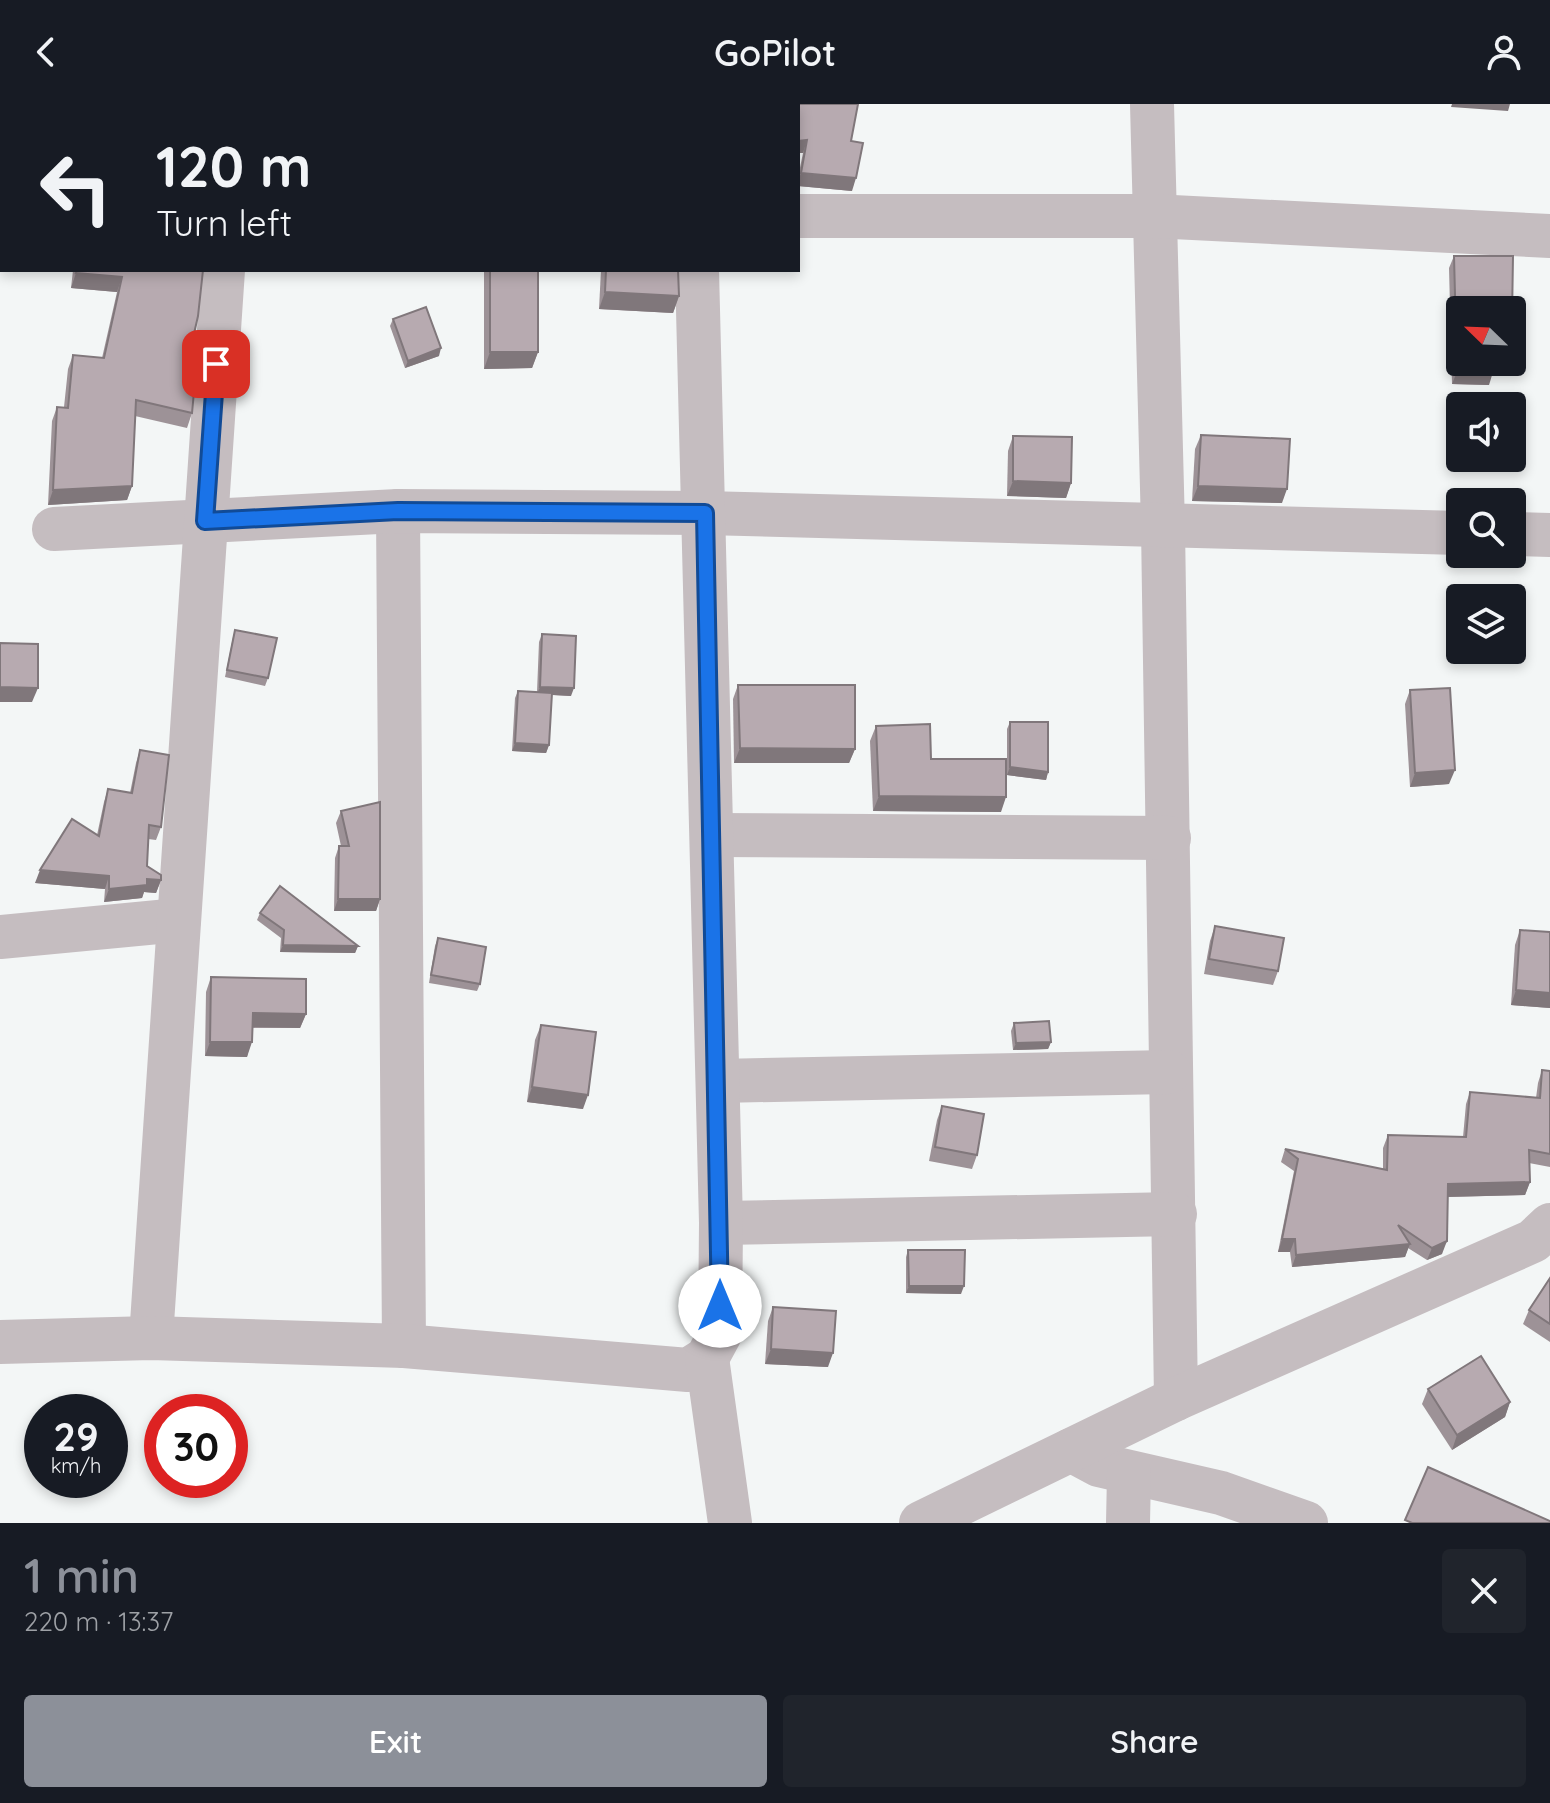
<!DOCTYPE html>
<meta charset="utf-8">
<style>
:root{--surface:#171b24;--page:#20242c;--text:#f1f3f6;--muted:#9ea1a6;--accent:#8c9099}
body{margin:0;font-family:Quicksand,sans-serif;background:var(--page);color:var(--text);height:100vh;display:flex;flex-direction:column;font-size:30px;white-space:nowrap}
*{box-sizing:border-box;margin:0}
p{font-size:26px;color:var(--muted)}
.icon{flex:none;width:44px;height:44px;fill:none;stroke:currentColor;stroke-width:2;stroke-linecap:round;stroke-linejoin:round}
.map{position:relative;height:1419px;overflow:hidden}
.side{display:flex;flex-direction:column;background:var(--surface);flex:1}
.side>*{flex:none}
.hud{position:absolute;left:0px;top:0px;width:800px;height:168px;box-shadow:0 4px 12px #0003;background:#171b24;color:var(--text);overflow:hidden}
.needle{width:52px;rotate:293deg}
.controls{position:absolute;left:1446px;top:192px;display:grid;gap:16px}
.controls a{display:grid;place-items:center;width:80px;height:80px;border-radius:8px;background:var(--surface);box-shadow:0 4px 12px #0003;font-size:40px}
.speed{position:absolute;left:24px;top:1290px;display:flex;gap:16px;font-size:40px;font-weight:700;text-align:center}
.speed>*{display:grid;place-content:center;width:104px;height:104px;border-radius:50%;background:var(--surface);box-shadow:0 4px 12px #0003;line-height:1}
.speed small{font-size:20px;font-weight:400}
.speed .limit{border:12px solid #d22;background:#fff;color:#111}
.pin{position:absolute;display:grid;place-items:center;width:68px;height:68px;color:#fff;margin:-34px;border-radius:16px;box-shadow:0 4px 12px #0006}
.me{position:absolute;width:88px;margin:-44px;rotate:0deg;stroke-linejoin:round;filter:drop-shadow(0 0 6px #0008)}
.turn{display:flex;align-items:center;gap:28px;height:168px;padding:0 24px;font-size:36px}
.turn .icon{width:104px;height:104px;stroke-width:2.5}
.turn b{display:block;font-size:56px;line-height:68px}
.round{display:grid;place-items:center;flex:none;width:84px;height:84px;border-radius:8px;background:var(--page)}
.overview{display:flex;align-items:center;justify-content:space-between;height:136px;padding:0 24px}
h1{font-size:48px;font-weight:600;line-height:60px;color:var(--accent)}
.primary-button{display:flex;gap:16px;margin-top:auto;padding:16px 24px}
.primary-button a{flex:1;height:92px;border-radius:8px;background:var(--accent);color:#fff;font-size:32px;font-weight:600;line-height:92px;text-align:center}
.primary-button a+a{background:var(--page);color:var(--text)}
header{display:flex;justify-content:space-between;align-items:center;height:104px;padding:0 24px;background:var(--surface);font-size:36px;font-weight:600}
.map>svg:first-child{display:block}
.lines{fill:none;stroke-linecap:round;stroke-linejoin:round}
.minor{stroke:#c5bdc0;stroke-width:44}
.wall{fill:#9d9297}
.shaded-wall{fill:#80777b}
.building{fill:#b7aab0;stroke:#80777b;stroke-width:2}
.route-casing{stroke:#114b97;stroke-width:20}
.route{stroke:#1a73e8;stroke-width:14}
</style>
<header><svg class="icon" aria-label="back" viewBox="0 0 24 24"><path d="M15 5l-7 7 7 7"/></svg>GoPilot<svg class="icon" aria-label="person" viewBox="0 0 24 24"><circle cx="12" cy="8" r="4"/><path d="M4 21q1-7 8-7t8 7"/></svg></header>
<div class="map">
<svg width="1550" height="1419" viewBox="0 0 1550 1419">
<rect width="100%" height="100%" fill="#f3f6f6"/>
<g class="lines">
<!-- minor -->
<g class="minor">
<path d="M 694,0 L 694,2"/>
<path d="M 1152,0 L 1163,423 L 1176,1295"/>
<path d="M 0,101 L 2,101"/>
<path d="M 798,112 L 1153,112 L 1550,132"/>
<path d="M 398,407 L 404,1242"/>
<path d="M 54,425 L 398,407 L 705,409 L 1460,429"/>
<path d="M 1512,430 L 1550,431"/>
<path d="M 713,731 L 1169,734"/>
<path d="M 0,833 L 179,816"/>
<path d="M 718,977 L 1169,968"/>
<path d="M 721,1119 L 1175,1110"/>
<path d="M 151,1234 L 223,166"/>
<path d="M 0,1238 L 151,1234 L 404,1242 L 688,1266 L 707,1254 L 720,1230 L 721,1119 L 697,166"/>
<path d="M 707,1254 L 730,1419"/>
<path d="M 1071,1346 L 1099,1361 L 1221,1389 L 1306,1419"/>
<path d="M 921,1419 L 1176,1295 L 1533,1137 L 1550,1121"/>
<path d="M 1128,1419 L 1129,1370"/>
</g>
</g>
<!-- wall -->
<g class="wall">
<path d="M 798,2 L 851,37 L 852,87 L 798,82 L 798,73 L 803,49 L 798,49 Z"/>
<path d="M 1454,152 L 1460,206 L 1489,281 L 1452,280 L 1449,164 Z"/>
<path d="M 73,166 L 203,166 L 184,274 L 192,309 L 187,324 L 135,312 L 132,382 L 127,396 L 48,401 L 52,317 L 57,303 L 64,303 L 68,265 L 73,251 L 102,254 L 117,188 L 71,184 Z"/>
<path d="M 484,166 L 538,166 L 538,248 L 532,264 L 484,265 Z"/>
<path d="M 601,166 L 678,166 L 679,192 L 673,209 L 599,205 Z"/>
<path d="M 393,215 L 439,252 L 405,264 L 390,222 Z"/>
<path d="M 1201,331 L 1282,399 L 1192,397 L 1195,345 Z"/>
<path d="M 1013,332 L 1071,379 L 1066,394 L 1007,392 L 1008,347 Z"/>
<path d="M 235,526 L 268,574 L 265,582 L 225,573 L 233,533 Z"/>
<path d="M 542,530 L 571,592 L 552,591 L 549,641 L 546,649 L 512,647 L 515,594 L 518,587 L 537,588 L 539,538 Z"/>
<path d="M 738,581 L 855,645 L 849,659 L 734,659 L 733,595 Z"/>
<path d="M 1410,586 L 1449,680 L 1410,683 L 1405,600 Z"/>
<path d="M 1010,618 L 1048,668 L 1046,676 L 1007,671 L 1007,625 Z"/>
<path d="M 876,622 L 931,655 L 1001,708 L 873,707 L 870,637 Z"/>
<path d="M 140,646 L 161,723 L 156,736 L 148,735 L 147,762 L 161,776 L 156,789 L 144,788 L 142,794 L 104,798 L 105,785 L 35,779 L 97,731 L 104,698 L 108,685 L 130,689 L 136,659 Z"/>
<path d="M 341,707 L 380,795 L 376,807 L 334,807 L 335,754 L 339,742 L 341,742 L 336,719 Z"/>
<path d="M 260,809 L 358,842 L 355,849 L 280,848 L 281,834 L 257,816 Z"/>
<path d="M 1215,822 L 1278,867 L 1273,881 L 1204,870 L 1210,837 Z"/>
<path d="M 1520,826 L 1550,828 L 1550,904 L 1511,901 L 1515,841 Z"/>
<path d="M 438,834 L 480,880 L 477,887 L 429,879 L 435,842 Z"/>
<path d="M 211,873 L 306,910 L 300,924 L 253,924 L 247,953 L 205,952 L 206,888 Z"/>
<path d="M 1014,919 L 1051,938 L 1048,945 L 1013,946 L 1011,927 Z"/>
<path d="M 541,921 L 583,1005 L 527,998 L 535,936 Z"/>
<path d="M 1542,966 L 1550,967 L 1550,1063 L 1529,1059 L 1530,1078 L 1525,1091 L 1448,1093 L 1442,1150 L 1427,1156 L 1408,1144 L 1405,1153 L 1292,1163 L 1290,1148 L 1278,1148 L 1294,1067 L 1281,1058 L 1285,1045 L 1383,1065 L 1383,1044 L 1388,1031 L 1463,1033 L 1466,1000 L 1470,988 L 1536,994 L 1538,979 Z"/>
<path d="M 942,1002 L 977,1051 L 972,1065 L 929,1057 L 937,1016 Z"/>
<path d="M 908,1146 L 961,1190 L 906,1189 L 906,1153 Z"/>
<path d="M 1550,1174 L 1550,1238 L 1523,1220 L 1529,1206 Z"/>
<path d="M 773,1203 L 828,1263 L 765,1260 L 768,1217 Z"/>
<path d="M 1428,1285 L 1510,1298 L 1505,1313 L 1452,1346 L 1422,1300 Z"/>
</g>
<!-- shaded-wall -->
<g class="shaded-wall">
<path d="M 1452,0 L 1510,0 L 1508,7 L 1451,3 Z"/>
<path d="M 807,36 L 803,49 L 798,49 L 798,37 Z"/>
<path d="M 801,69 L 856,74 L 852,87 L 798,82 L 798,77 Z"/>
<path d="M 76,169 L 122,173 L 117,188 L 71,184 Z"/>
<path d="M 605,188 L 679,192 L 673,209 L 599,205 Z"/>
<path d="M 441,244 L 439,252 L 405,264 L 408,257 Z"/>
<path d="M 490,248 L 538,248 L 532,264 L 484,265 Z"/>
<path d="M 1457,268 L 1493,268 L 1489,281 L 1452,280 Z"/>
<path d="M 1013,377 L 1071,379 L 1066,394 L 1007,392 Z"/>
<path d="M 132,382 L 127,396 L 48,401 L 53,386 Z"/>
<path d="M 1198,382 L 1287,385 L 1282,399 L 1192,397 Z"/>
<path d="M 0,583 L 38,584 L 32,598 L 0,598 Z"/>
<path d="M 540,583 L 574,584 L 571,592 L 537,590 Z"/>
<path d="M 515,639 L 549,641 L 546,649 L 512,647 Z"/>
<path d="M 740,644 L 855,645 L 849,659 L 734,659 Z"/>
<path d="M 1010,663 L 1048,668 L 1046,676 L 1007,671 Z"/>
<path d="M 1455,666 L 1449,680 L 1410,683 L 1415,669 Z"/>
<path d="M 879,692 L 1006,693 L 1001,708 L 873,707 Z"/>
<path d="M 40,766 L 109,772 L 105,785 L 35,779 Z"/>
<path d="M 147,775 L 161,776 L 156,789 L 144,788 L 142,794 L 104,798 L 109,785 Z"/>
<path d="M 338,795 L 380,795 L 376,807 L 334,807 Z"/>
<path d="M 283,841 L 358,842 L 355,849 L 280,848 Z"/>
<path d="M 1516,886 L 1550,889 L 1550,904 L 1511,901 Z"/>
<path d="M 253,909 L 306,910 L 300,924 L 248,923 Z"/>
<path d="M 210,938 L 252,938 L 247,953 L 205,952 Z"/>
<path d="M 1051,938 L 1048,945 L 1013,946 L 1016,939 Z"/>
<path d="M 532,983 L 588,991 L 583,1005 L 527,998 Z"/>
<path d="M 1530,1078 L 1525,1091 L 1444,1093 L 1448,1080 Z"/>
<path d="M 1282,1135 L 1295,1135 L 1290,1148 L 1278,1148 Z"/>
<path d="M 1447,1137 L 1442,1150 L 1427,1156 L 1432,1144 Z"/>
<path d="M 1410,1140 L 1405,1153 L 1292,1163 L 1296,1151 Z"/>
<path d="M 909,1182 L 964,1182 L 961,1190 L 906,1189 Z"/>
<path d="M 771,1245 L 833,1249 L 828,1263 L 765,1260 Z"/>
<path d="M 1510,1298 L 1505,1313 L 1452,1346 L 1457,1331 Z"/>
</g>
<!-- building -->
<g class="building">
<rect x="20" y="0" width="54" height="2"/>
<path d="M 462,0 L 680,0 L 683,2 L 462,2 Z"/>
<path d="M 768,0 L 858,0 L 851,37 L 863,39 L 856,74 L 801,69 L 807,36 L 798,37 L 798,2 L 748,2 Z"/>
<path d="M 1454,152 L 1513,152 L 1512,214 L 1512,206 L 1460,206 L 1460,258 L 1494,258 L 1493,268 L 1457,268 Z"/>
<path d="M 77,166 L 203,166 L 198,212 L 184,274 L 195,277 L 192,309 L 136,296 L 132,382 L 53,386 L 57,303 L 68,304 L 73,251 L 104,254 L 122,173 L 76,169 Z"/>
<rect x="490" y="166" width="48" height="82"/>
<path d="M 606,166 L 678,166 L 679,192 L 605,188 Z"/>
<path d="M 426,203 L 441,244 L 408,257 L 393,215 Z"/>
<path d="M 1201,331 L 1290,335 L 1287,385 L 1198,382 Z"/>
<path d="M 1013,332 L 1072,333 L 1071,379 L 1013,377 Z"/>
<path d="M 235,526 L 277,534 L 268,574 L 227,566 Z"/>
<path d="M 542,530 L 576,532 L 574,584 L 540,583 Z"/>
<path d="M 0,539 L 38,540 L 38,584 L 0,583 Z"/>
<path d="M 738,581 L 855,581 L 855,645 L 740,644 Z"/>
<path d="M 1450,584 L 1455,666 L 1415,669 L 1410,586 Z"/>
<path d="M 518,587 L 552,589 L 549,641 L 515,639 Z"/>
<path d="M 1010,618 L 1048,618 L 1048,668 L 1010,663 Z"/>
<path d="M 930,620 L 931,655 L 1006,655 L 1006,693 L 879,692 L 876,622 Z"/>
<path d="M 140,646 L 169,651 L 161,723 L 149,721 L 147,762 L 161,771 L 161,776 L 147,775 L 147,781 L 109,785 L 109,772 L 40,766 L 72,715 L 99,732 L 108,685 L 132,689 Z"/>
<path d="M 380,698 L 380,795 L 338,795 L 339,742 L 349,742 L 341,707 Z"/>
<path d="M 280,782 L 358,842 L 283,841 L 284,826 L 260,809 Z"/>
<path d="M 1215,822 L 1284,834 L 1278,867 L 1209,855 Z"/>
<path d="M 1520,826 L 1550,828 L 1550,889 L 1516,886 Z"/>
<path d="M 438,834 L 486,843 L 480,880 L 431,871 Z"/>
<path d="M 211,873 L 306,875 L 306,910 L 253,909 L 252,938 L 210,938 Z"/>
<path d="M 1049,917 L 1051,938 L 1016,939 L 1014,919 Z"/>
<path d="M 541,921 L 596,928 L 588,991 L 532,983 Z"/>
<path d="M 1542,966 L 1550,967 L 1550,1050 L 1529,1046 L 1530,1078 L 1448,1080 L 1447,1137 L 1432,1144 L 1398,1121 L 1410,1140 L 1296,1151 L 1295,1135 L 1282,1135 L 1298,1055 L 1285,1045 L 1387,1066 L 1388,1031 L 1466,1033 L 1470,988 L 1540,994 Z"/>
<path d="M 942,1002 L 984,1010 L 977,1051 L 935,1043 Z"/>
<path d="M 908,1146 L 965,1146 L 964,1182 L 909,1182 Z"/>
<path d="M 1550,1174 L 1550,1220 L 1529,1206 Z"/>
<path d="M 773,1203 L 836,1207 L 833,1249 L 771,1245 Z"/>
<path d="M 1481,1252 L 1510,1298 L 1457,1331 L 1428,1285 Z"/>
<path d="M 1428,1363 L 1550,1417 L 1550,1419 L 1412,1419 L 1405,1416 Z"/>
</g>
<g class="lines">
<!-- route casing -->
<g class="route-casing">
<path id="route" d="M 216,260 L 205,417 L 398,407 L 705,409 L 720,1202"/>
</g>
<!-- route -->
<use href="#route" class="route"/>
</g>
</svg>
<div class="controls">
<a><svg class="needle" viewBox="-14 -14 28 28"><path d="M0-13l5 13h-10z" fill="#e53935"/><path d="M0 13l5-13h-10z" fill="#9ea1a6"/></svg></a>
<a><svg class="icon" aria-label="sound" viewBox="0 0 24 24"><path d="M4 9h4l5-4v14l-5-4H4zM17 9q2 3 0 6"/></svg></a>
<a><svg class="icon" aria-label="search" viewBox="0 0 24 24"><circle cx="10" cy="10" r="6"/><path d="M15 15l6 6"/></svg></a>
<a><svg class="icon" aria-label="layers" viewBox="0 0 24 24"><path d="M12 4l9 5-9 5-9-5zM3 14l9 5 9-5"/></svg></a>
</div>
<div class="speed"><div>29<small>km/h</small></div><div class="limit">30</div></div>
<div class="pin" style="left:216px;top:260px;background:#d93025"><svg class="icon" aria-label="arrive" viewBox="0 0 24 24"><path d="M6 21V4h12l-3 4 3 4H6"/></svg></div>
<svg class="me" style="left:720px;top:1202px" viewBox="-20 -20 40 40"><circle r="19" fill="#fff"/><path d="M0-13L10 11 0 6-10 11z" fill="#1a73e8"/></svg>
<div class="hud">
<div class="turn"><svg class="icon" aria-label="left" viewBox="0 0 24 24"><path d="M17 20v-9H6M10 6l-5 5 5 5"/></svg><div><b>120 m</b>Turn left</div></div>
</div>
</div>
<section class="side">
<div class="overview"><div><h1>1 min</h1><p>220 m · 13:37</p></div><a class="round"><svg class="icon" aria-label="close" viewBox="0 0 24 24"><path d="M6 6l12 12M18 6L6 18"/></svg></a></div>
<div class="primary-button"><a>Exit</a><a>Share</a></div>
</section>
